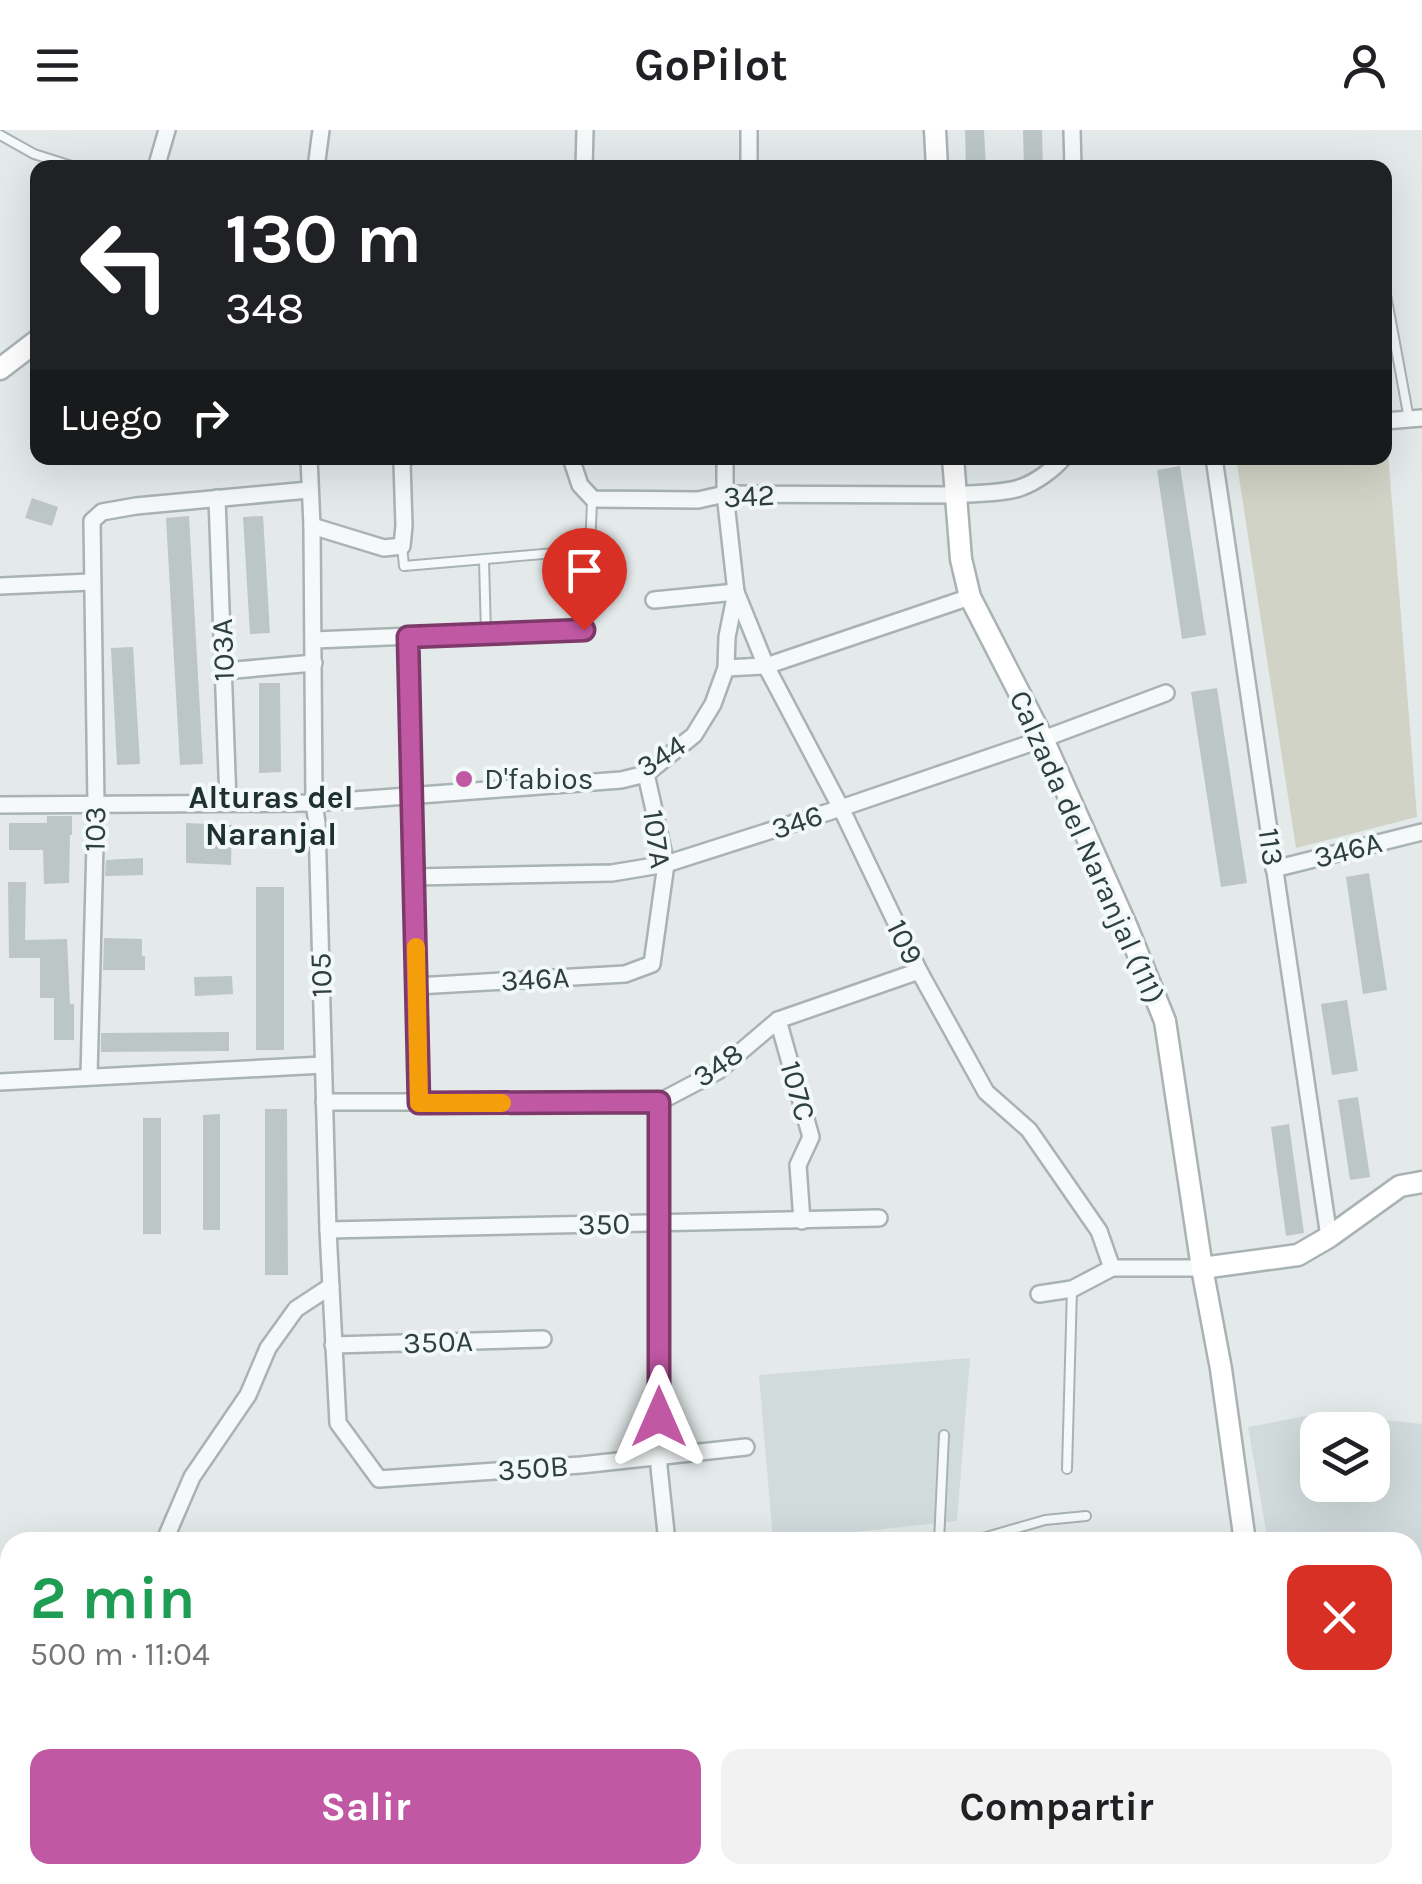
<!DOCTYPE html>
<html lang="es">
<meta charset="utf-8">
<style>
:root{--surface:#fff;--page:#f2f2f2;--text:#202124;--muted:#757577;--accent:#c058a3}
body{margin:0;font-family:Karla,sans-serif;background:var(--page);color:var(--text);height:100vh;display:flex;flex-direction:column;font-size:38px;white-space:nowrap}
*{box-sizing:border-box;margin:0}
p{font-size:32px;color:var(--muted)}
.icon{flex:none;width:55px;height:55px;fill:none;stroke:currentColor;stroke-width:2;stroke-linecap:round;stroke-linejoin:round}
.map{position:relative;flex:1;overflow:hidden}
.drawer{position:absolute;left:0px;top:1402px;width:1422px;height:352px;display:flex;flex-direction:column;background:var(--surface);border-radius:30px 30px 0 0;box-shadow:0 10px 40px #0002}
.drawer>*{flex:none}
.top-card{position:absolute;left:30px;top:30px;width:1362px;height:305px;border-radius:20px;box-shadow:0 10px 40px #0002;background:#202124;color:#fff;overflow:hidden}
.fabs{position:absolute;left:1300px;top:1282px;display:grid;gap:20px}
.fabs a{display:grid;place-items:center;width:90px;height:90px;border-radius:20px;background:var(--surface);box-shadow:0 10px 40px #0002;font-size:50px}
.pin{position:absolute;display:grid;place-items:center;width:85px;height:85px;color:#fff;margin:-102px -42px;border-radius:50% 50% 50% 0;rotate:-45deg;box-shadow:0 0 10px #0007}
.pin .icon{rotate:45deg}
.me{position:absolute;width:110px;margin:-55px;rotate:0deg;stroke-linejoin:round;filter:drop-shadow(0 0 8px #0008)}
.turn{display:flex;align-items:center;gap:35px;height:210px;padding:0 30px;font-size:45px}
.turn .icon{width:130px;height:130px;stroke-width:2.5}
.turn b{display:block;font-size:70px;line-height:85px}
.then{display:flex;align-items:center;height:95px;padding:0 30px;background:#0003;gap:20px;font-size:38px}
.round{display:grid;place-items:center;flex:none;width:105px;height:105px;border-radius:20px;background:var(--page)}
.headline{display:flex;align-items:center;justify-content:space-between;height:170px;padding:0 30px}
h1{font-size:60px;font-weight:700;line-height:75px;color:#1e9e55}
.button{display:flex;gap:20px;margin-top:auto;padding:20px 30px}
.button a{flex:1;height:115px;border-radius:20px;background:var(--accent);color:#fff;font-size:40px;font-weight:700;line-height:115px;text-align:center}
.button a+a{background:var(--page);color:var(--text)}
header{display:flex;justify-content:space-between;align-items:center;height:130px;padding:0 30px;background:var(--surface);font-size:45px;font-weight:700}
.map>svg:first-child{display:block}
.built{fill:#d2dbdc;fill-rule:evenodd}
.green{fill:#d1d3c6}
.building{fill:#bcc6c6}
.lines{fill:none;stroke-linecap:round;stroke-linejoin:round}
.lane-casing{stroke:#a9b3b4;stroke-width:12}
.street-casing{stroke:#a9b3b4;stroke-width:20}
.secondary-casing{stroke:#a9b3b4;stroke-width:25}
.lane{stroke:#f6f9f9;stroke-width:8}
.street{stroke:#f6f9f9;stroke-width:15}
.secondary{stroke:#fff;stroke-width:20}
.route-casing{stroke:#7d396a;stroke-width:25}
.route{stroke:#c058a3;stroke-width:18}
.slow{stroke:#f59e0b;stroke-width:18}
.poi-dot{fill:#c058a3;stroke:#f3f8f8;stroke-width:4}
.labels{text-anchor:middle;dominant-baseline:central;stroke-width:8;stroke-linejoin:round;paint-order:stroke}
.street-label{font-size:30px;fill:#2d3f41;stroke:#f3f8f8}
.poi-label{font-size:30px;fill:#2d3f41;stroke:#f3f8f8;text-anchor:start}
.neighbourhood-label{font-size:32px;font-weight:bold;fill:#1f3032;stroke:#f3f8f8}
</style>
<header><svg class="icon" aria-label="menu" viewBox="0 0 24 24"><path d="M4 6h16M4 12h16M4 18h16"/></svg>GoPilot<svg class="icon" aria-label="person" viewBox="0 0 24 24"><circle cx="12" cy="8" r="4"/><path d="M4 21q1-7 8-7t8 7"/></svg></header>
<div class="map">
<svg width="1422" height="1754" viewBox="0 0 1422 1754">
<rect width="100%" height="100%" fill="#e4eaea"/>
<!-- built -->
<g class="built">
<path d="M 970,1228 L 957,1391 L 773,1411 L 759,1245 Z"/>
<path d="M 1321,1283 L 1422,1294 L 1422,1636 L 1413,1638 L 1412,1412 L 1268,1412 L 1248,1297 ZM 1372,1300 L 1372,1355 L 1318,1355 L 1318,1300 Z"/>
</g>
<!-- green -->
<g class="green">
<path d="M 1385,310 L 1387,310 L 1417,687 L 1296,718 L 1236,328 L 1385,328 Z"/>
<path d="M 657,1745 L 1198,1745 L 1198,1754 L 584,1754 Z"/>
</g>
<!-- building -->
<g class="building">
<path d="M 965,0 L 984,0 L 986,38 L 966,38 Z"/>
<path d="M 1023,0 L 1042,0 L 1043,38 L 1024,38 Z"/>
<path d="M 1180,336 L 1206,505 L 1182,509 L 1157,340 Z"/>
<path d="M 32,368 L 58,377 L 52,396 L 25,388 Z"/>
<path d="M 189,386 L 203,634 L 180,635 L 166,388 Z"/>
<path d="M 263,386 L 270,503 L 250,504 L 243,387 Z"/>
<path d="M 133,517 L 140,634 L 117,635 L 111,518 Z"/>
<path d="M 259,553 L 280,553 L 281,642 L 259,643 Z"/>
<path d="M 1217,558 L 1247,753 L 1221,757 L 1191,562 Z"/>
<path d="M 47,686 L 72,686 L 72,705 L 70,705 L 69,753 L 44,754 L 43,720 L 9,720 L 9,693 L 47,693 Z"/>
<path d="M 186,693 L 232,695 L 231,735 L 186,733 Z"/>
<path d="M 143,728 L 143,745 L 105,746 L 106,730 Z"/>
<path d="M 1369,743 L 1387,860 L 1363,864 L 1346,747 Z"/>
<path d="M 8,752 L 26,752 L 25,810 L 67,809 L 70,874 L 74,874 L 74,910 L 54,910 L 54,868 L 40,868 L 40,828 L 9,828 Z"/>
<rect x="256" y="757" width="28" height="163"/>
<path d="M 104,808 L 142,809 L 142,826 L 145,826 L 145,840 L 103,840 Z"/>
<path d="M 232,846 L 233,864 L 195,866 L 194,847 Z"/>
<path d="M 1347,870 L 1358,941 L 1332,945 L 1321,874 Z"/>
<path d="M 229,902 L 229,921 L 101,922 L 101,903 Z"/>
<path d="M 1358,967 L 1370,1047 L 1350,1050 L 1338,970 Z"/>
<path d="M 265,979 L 287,979 L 288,1145 L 265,1145 Z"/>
<path d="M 220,984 L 220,1100 L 203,1100 L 203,985 Z"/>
<rect x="143" y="988" width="18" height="116"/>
<path d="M 1289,994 L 1304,1103 L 1286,1106 L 1271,997 Z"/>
</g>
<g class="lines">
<!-- lane casing -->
<g class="lane-casing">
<g id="lane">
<path d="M 0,5 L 34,24 L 78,38"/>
<path d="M 1385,159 L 1409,289"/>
<path d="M 402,416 L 404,436 L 590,420 L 592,371"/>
<path d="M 484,430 L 486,504"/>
<path d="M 1067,1339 L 1072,1159"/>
<path d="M 939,1412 L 944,1305"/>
<path d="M 969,1412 L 1045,1390 L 1086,1386"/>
<path d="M 0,1465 L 10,1462"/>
<path d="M 1210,1745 L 1210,1754"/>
</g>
</g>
<!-- street casing -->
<g class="street-casing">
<g id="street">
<path d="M 749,0 L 749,38"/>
<path d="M 1072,0 L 1073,38"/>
<path d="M 156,38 L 167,0"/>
<path d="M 316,38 L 321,0"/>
<path d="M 584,38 L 585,0"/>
<path d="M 1385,291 L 1422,288"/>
<path d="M 309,328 L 312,396 L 314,673 L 317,693 L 328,1100 L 338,1293 L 379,1349 L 581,1335 L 746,1317"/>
<path d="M 571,328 L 580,355 L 593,369 L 698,370 L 725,364 L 955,365 C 974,363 1005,364 1022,357 C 1036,352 1054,339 1063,328"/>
<path d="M 725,328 L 725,364 L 736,462 L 727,507 L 726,538"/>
<path d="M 1214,328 L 1329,1107"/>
<path d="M 217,368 L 228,672"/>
<path d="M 312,396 L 384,418 L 402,416 L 404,396 L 402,333 L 406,328"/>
<path d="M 0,456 L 91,452"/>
<path d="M 654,470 L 736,462 L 766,536 L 841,678 L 919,841 L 986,962 L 1029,1000 L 1099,1101 L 1112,1138"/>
<path d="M 408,507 L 419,973"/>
<path d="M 314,510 L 583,499"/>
<path d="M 224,541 L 314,533"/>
<path d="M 0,675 L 314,673 L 621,650 L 646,644 L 694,605 L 713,574 L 726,538 L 766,536 L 970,467"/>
<path d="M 1274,739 L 1422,702"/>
<path d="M 414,747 L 612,743 L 666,734 L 841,678 L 1043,609 L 1166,563"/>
<path d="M 417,856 L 625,844 L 652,834 L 666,734 L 646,644"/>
<path d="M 778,890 L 811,1007 L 798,1035 L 802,1091"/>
<path d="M 89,946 L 96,675 L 92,391 L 102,382 L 136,376 L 309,360"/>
<path d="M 0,952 L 323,935"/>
<path d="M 324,972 L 659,972 L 718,941 L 778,890 L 919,841"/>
<path d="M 659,972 L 659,1337 L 667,1412"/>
<path d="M 328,1100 L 879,1088"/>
<path d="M 1039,1164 L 1072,1159 L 1112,1138 L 1202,1138"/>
<path d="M 333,1215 L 543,1209"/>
<path d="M 164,1412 L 192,1347 L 248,1265 L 268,1218 L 296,1179 L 331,1156"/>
<path d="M 173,1745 L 174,1754"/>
</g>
</g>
<!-- secondary casing -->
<g class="secondary-casing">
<g id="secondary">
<path d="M 935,0 L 937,38"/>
<path d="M 0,239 L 38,210"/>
<path d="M 953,328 L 961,429 L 970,467 L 1043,609 L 1127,797 L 1165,891 L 1202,1138 L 1221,1239 L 1245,1412"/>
<path d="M 1202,1138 L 1298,1125 L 1329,1107 L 1400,1056 L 1422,1052"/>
<path d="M 1293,1745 L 1294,1754"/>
</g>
</g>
<!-- lane -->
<use href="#lane" class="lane"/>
<!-- street -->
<use href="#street" class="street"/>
<!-- secondary -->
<use href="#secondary" class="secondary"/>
</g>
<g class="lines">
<!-- route casing -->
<g class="route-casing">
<path id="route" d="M 584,500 L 408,507 L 419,973 L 659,972 L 659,1287"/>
</g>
<!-- route -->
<use href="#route" class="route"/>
<!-- slow -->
<path class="slow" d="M 416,817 L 419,973 L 502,973"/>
</g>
<!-- markers -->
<circle class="poi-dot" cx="464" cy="649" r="10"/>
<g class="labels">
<!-- street labels -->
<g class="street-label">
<text transform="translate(749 366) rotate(-3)">342</text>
<text transform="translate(223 520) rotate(-92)">103A</text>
<text transform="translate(661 626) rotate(-33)">344</text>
<text transform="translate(797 692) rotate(-18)">346</text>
<text transform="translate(95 699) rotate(-89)">103</text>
<text transform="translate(657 709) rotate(82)">107A</text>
<text transform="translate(1087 717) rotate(66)">Calzada del Naranjal (111)</text>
<text transform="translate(1271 717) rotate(82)">113</text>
<text transform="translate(1348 720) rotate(-14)">346A</text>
<text transform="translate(905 812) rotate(64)">109</text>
<text transform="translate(321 845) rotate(-92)">105</text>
<text transform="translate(535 849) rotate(-3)">346A</text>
<text transform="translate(718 935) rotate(-35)">348</text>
<text transform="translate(798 961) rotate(74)">107C</text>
<text transform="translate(604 1094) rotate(-1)">350</text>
<text transform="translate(438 1212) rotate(-2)">350A</text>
<text transform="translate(533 1338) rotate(-4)">350B</text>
</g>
<!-- poi labels -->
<g class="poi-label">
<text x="484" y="649">D'fabios</text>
</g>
<!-- neighbourhood labels -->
<g class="neighbourhood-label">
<text x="271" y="667">Alturas del<tspan x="271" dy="37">Naranjal</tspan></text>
</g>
</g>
</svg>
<div class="fabs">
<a><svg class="icon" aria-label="layers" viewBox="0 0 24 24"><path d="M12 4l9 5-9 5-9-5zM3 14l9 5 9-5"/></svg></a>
</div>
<div class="pin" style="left:584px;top:500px;background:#d93025"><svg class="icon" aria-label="arrive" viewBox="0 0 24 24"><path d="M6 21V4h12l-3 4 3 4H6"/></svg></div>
<svg class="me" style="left:659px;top:1287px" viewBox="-20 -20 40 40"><path d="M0-17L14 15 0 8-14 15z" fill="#c058a3" stroke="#fff" stroke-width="4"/></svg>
<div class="top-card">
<div class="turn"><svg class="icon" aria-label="left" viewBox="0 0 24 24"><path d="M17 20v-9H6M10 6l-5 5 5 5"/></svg><div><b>130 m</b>348</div></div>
<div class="then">Luego<svg class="icon" aria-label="right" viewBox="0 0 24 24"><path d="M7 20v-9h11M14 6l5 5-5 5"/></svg></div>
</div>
<section class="drawer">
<div class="headline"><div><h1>2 min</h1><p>500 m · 11:04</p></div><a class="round" style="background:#d93025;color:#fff"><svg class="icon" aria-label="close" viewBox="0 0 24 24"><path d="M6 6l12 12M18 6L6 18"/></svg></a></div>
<div class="button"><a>Salir</a><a>Compartir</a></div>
</section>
</div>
